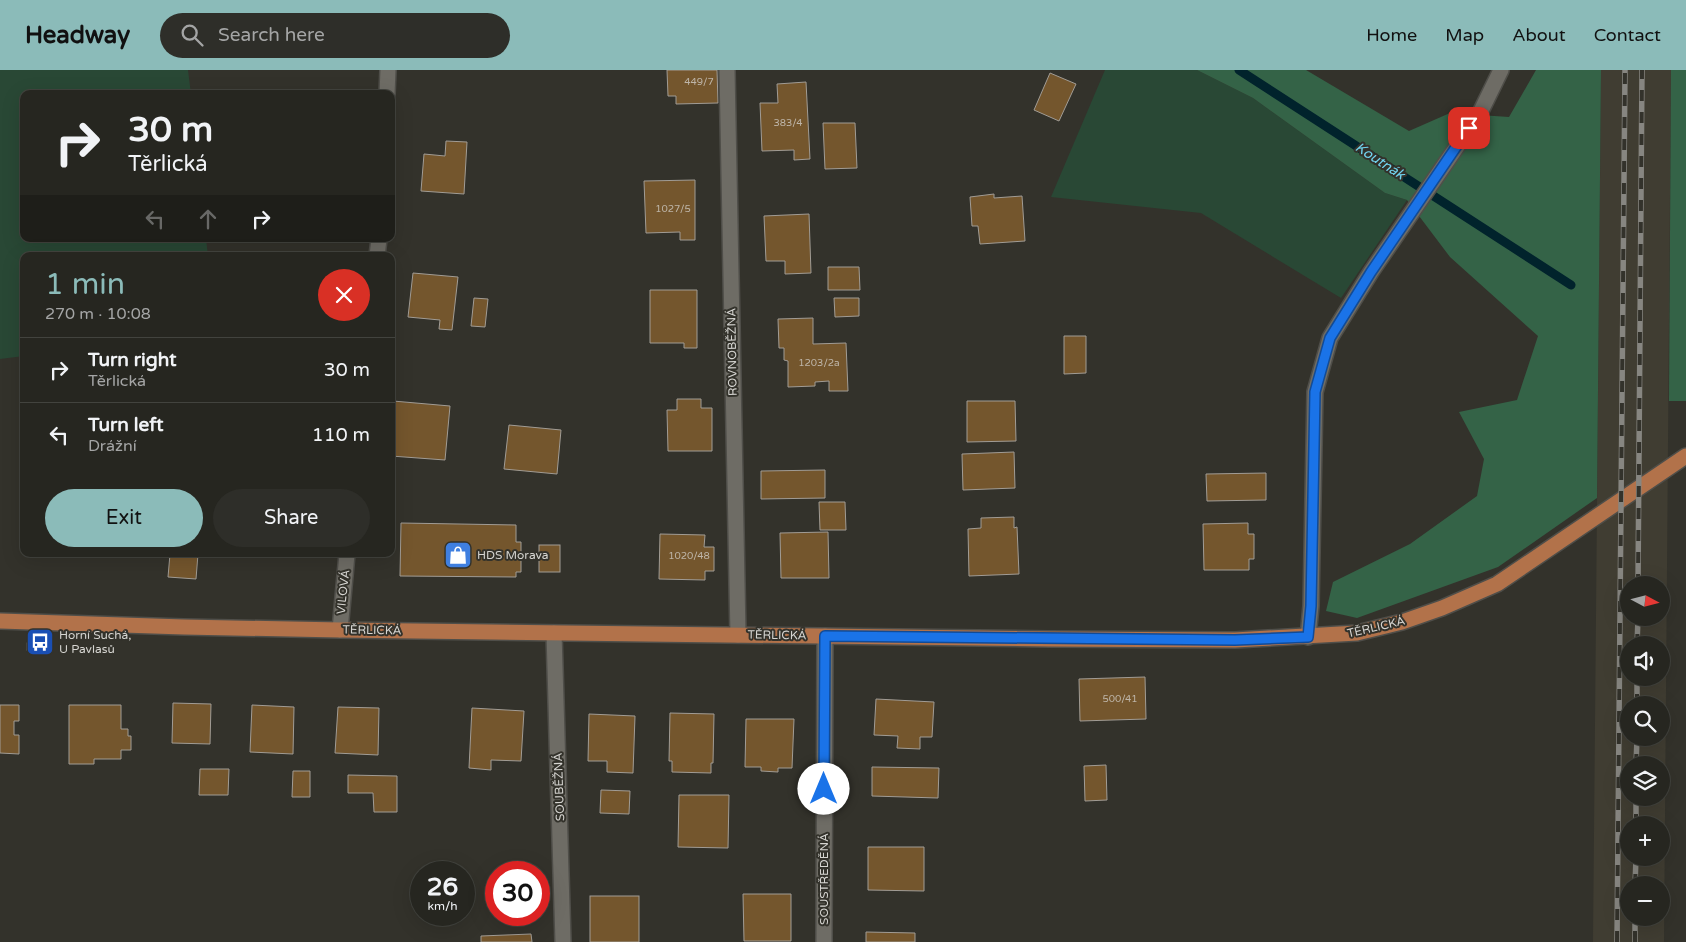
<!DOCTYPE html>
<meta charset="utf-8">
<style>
:root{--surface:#262620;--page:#2e2e29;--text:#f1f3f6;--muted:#a4a5a5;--line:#42433e;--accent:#8bbbb9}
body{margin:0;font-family:"Varela Round",sans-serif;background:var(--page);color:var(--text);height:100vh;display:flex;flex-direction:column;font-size:19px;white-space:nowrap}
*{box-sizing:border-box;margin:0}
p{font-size:16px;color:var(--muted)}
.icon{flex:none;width:28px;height:28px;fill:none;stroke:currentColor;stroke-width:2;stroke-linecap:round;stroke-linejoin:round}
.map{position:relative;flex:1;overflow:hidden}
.details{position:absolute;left:20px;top:182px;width:375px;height:305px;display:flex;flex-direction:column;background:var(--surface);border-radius:10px;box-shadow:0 5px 20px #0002,0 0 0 1px var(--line)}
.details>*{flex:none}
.hud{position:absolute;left:20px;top:20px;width:375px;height:152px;border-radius:10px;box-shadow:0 5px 20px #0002,0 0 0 1px var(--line);background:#262620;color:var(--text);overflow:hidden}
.needle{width:32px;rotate:97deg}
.tools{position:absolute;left:1620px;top:506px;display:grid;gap:10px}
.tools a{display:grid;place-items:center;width:50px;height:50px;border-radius:50%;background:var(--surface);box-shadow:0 5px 20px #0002,0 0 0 1px var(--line);font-size:25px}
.speed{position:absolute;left:410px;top:791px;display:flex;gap:10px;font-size:25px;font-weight:700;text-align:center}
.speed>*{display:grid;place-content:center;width:65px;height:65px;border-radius:50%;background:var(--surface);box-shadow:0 5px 20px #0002,0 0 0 1px var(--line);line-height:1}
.speed small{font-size:12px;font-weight:400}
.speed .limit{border:8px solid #d22;background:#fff;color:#111}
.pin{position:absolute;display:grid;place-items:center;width:42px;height:42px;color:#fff;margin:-21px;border-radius:10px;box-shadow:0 2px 8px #0006}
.me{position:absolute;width:55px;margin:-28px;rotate:0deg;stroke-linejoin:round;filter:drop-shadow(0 0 4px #0008)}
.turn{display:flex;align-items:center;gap:18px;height:105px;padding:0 25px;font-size:22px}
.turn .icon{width:65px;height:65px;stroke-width:2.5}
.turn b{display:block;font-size:35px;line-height:42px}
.lanes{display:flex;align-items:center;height:48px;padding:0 25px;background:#0003;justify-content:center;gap:25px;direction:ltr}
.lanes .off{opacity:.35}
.round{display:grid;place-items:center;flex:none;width:52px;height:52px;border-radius:26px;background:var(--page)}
.head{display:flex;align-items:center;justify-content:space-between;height:85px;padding:0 25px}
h1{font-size:30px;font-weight:600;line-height:38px;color:var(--accent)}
.primary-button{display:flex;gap:10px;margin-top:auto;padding:10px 25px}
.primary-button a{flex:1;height:58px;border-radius:30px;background:var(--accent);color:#111;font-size:20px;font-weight:600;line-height:58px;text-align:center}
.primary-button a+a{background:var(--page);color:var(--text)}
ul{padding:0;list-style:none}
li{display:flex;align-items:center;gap:15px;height:65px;padding:0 25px;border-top:1px solid var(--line)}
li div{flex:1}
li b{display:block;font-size:19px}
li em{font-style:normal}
header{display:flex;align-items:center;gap:30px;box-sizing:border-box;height:70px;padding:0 25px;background:var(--accent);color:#111}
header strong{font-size:24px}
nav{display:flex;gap:28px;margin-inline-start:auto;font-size:18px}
.search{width:350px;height:45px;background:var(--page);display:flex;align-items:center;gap:12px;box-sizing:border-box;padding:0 18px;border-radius:28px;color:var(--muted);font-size:19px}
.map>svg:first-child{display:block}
.built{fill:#403d32;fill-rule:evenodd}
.green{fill:#294835}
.forest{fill:#346347}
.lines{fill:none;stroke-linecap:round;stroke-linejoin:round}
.stream{stroke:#01232c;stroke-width:9}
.building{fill:#74562d;stroke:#a19c95}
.minor-casing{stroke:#4f4e49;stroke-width:18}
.major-casing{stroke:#4f4e49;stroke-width:18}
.minor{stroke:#6e6c65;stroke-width:15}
.major{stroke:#b2724a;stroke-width:15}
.rail-casing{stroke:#878681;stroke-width:5.5}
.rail{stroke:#33322b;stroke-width:4;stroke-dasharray:11;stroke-linecap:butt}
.route-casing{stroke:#114b97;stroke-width:12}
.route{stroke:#1a73e8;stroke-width:9}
.labels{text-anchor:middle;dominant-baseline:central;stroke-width:4;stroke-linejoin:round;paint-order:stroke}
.number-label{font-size:10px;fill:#beb5a8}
.street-label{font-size:12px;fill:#d6d5d1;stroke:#33322b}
.poi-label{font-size:12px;fill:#d6d5d1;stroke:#33322b;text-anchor:start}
.water-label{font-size:14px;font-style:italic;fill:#71d3ee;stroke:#33322b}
</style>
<header>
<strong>Headway</strong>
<div class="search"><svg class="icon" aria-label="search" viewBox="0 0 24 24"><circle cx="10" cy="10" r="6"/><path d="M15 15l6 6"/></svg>Search here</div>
<nav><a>Home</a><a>Map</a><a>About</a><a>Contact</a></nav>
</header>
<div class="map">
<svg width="1686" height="872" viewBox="0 0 1686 872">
<rect width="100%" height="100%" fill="#33322b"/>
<!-- built -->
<path class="built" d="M 1601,0 L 1671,0 L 1664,872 L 1593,872 ZM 1629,515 L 1661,515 L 1661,548 L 1629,548 ZM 1629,575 L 1661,575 L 1661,608 L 1629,608 ZM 1629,635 L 1661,635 L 1661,668 L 1629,668 ZM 1629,695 L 1661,695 L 1661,728 L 1629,728 ZM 1629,755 L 1661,755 L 1661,788 L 1629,788 ZM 1629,815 L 1661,815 L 1661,848 L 1629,848 Z"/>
<!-- green -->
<g class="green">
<path d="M 0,0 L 188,0 L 191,24 L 24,24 L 24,169 L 206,169 L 208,186 L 24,186 L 24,286 L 0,289 Z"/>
<path d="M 1105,0 L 1197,0 L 1253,28 L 1385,123 L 1407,130 L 1341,228 L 1201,143 L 1051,127 Z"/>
</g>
<!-- forest -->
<g class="forest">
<path d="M 1197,0 L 1306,0 L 1409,61 L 1450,43 L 1509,47 L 1536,0 L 1601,0 L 1597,428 L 1498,497 L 1357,548 L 1326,541 L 1333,512 L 1410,474 L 1477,426 L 1484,389 L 1459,342 L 1517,330 L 1538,266 L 1450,187 L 1407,130 L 1385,123 L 1253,28 Z"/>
<path d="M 1671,0 L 1686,0 L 1686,331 L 1669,331 Z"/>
</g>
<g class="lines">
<!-- stream -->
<path class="stream" d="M 1239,0 L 1571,215"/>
</g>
<!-- building -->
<g class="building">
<path d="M 667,0 L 717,0 L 718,33 L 676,34 L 676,26 L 668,26 Z"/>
<path d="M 1050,3 L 1076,14 L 1059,51 L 1034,40 Z"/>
<path d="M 806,12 L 810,89 L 794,90 L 794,80 L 762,81 L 760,33 L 778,33 L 777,14 Z"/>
<path d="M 823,53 L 855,53 L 857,98 L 825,99 Z"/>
<path d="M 446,71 L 467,72 L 464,124 L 421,121 L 424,84 L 445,86 Z"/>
<path d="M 695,110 L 695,170 L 680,170 L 680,162 L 646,163 L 644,111 Z"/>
<path d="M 994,124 L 994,128 L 1022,126 L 1025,171 L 980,174 L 978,156 L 972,156 L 970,127 Z"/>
<path d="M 809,144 L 811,203 L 785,204 L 785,191 L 766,191 L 764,146 Z"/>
<path d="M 828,197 L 859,197 L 860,220 L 828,220 Z"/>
<path d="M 413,203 L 458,207 L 452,260 L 439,259 L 440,250 L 408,247 Z"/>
<path d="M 650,220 L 697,220 L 697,278 L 684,278 L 684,273 L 650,273 Z"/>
<path d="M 474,228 L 488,229 L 485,257 L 471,256 Z"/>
<path d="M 834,228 L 859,228 L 859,246 L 835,247 Z"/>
<path d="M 813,248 L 813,274 L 846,273 L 848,321 L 829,321 L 829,311 L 815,312 L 815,316 L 788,317 L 788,291 L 784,290 L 784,278 L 779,278 L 778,249 Z"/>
<path d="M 1064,266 L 1086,266 L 1086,303 L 1064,304 Z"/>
<path d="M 677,329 L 701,329 L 701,338 L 712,338 L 712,381 L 668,381 L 667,340 L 677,340 Z"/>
<path d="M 393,331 L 450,336 L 445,390 L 391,386 Z"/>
<path d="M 967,331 L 1015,331 L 1016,371 L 967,372 Z"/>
<path d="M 509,355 L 561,360 L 557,404 L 504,399 Z"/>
<path d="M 1014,382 L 1015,418 L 963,420 L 962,384 Z"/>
<path d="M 825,400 L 825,428 L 761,429 L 761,401 Z"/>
<path d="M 1266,403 L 1266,430 L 1207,431 L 1206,404 Z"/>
<path d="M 819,432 L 845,432 L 846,460 L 820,460 Z"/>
<path d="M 1014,447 L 1014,458 L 1017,457 L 1019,504 L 969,506 L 968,459 L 981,458 L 981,448 Z"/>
<path d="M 401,453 L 516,455 L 516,472 L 521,472 L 521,502 L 516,502 L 516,507 L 400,506 Z"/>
<path d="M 1248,453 L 1248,464 L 1254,464 L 1254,489 L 1249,489 L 1249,500 L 1204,500 L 1203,454 Z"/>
<path d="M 828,462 L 829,508 L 781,508 L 780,463 Z"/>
<path d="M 660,464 L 705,465 L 704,477 L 714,477 L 714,501 L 705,501 L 705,510 L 659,509 Z"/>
<rect x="539" y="475" width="21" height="27"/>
<path d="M 170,484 L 198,484 L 196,509 L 168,507 Z"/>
<rect x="27" y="573" width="13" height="7"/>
<path d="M 1145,607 L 1146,649 L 1080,651 L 1079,609 Z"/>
<path d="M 876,629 L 934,632 L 932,667 L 920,667 L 920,679 L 897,678 L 898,666 L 874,665 Z"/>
<path d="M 173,633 L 211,634 L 210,674 L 172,673 Z"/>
<path d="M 0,635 L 19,635 L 19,651 L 14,651 L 14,665 L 19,665 L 19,684 L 0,683 Z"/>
<path d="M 69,635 L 121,635 L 121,659 L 128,659 L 128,666 L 131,666 L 131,680 L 121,680 L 121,689 L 94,689 L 94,694 L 69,694 Z"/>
<path d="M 252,635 L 294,637 L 293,684 L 250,682 Z"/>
<path d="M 338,637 L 379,638 L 378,685 L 335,683 Z"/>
<path d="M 472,638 L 524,641 L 521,691 L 491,690 L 491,700 L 469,698 Z"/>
<path d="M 670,643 L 714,644 L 713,693 L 711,693 L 711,703 L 672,702 L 672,691 L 669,691 Z"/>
<path d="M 589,644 L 635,646 L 633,703 L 607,702 L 607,691 L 588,691 Z"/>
<path d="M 746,649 L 794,649 L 792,698 L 778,698 L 778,702 L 761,701 L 761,697 L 745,697 Z"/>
<path d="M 1106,695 L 1107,730 L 1085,731 L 1084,696 Z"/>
<path d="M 872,697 L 939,698 L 938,728 L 872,726 Z"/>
<path d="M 200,699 L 229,699 L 228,725 L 199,725 Z"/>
<path d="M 293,701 L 310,701 L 310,727 L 292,727 Z"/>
<path d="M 348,705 L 397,706 L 397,742 L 374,742 L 373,723 L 348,723 Z"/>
<path d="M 601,720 L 630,721 L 629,744 L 600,743 Z"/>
<path d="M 679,725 L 729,725 L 728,778 L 678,777 Z"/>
<path d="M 868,777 L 924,777 L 924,821 L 868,820 Z"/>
<path d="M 743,824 L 791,824 L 791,871 L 744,871 Z"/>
<rect x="590" y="826" width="49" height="46"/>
<path d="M 866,862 L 915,863 L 915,872 L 866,872 Z"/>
<path d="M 531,864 L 532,872 L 481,872 L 481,866 Z"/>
</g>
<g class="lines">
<!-- minor casing -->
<g class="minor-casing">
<g id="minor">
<path d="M 727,0 L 738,565"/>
<path d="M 387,24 L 388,0"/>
<path d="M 377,186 L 379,169"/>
<path d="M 340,560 L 347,484"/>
<path d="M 554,563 L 563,872"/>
<path d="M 1308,567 L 1311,536 L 1315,322 L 1330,268 L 1371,202 L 1480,43 L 1501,0"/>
<path d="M 824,872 L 825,566"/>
</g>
</g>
<!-- major casing -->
<g class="major-casing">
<path id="major" d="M 0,551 L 184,557 L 340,560 L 1049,569 L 1235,570 L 1357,563 L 1402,552 L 1442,538 L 1497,514 L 1686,386"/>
</g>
<!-- minor -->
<use href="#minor" class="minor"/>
<!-- major -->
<use href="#major" class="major"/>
<!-- rail casing -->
<g class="rail-casing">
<g id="rail">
<path d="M 1638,515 L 1642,0"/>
<path d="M 1637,575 L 1638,548"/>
<path d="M 1637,635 L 1637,608"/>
<path d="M 1636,695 L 1637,668"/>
<path d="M 1636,755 L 1636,728"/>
<path d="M 1635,815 L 1636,788"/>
<path d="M 1617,872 L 1625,0"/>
<path d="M 1635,872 L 1635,848"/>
</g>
</g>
<!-- rail -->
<use href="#rail" class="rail"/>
</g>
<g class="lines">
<!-- route casing -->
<g class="route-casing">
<path id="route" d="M 824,719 L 825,566 L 1235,570 L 1308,567 L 1311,536 L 1315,322 L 1330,268 L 1371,202 L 1469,58"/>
</g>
<!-- route -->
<use href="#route" class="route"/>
</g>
<!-- icons -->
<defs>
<g id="shop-square" transform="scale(1.4375)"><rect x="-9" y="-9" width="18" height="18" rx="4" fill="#3f7fe0" stroke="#33322b"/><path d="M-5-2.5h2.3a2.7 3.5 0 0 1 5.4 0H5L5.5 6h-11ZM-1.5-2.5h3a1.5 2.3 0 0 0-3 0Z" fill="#fff"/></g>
<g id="bus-square" transform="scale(1.4375)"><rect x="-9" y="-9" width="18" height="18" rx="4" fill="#1a4fb4" stroke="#33322b"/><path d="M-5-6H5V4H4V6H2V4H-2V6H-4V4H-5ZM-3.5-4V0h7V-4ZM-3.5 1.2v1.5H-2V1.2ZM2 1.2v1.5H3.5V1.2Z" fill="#fff"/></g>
</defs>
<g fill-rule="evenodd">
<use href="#shop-square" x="458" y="485"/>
<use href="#bus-square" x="40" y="572"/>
</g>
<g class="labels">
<!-- number labels -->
<g class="number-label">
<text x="699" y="12">449/7</text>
<text x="788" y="53">383/4</text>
<text x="673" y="139">1027/5</text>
<text x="819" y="293">1203/2a</text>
<text x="689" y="486">1020/48</text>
<text x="1120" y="629">500/41</text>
</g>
<!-- street labels -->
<g class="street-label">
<text transform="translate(732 282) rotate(-91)">ROVNOBĚŽNÁ</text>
<text transform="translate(343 522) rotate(-84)">VILOVÁ</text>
<text transform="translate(1376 557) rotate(-13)">TĚRLICKÁ</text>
<text transform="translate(372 560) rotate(1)">TĚRLICKÁ</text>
<text transform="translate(777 565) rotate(1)">TĚRLICKÁ</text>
<text transform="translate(559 717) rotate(-92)">SOUBĚŽNÁ</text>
<text transform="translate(824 809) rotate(-90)">SOUSTŘEDĚNÁ</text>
</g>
<!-- poi labels -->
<g class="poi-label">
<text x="477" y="485">HDS Morava</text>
<text x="59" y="565">Horní Suchá,<tspan x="59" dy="14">U Pavlasů</tspan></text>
</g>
<!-- water labels -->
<g class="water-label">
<text transform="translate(1380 91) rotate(33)">Koutnák</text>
</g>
</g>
</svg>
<div class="tools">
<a><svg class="needle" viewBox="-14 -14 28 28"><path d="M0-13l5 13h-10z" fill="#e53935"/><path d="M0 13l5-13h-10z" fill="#a4a5a5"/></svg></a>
<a><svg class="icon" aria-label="sound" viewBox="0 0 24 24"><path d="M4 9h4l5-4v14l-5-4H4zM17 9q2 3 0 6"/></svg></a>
<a><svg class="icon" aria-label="search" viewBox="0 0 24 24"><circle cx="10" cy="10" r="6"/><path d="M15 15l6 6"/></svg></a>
<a><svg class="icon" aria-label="layers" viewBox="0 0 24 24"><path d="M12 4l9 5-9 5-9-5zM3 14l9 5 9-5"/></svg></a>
<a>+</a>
<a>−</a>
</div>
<div class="speed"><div>26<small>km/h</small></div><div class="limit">30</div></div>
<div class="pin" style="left:1469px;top:58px;background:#d93025"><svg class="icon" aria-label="arrive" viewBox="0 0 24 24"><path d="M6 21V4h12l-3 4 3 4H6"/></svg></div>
<svg class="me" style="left:824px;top:719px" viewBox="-20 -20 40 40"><circle r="19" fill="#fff"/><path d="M0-13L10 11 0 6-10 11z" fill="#1a73e8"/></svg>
<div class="hud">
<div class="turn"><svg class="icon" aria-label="right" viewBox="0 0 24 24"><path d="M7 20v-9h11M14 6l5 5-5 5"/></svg><div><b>30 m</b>Těrlická</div></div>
<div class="lanes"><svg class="icon off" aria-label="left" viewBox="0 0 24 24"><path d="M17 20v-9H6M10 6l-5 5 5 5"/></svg><svg class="icon off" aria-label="ahead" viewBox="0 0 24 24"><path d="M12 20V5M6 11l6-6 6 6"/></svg><svg class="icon" aria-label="right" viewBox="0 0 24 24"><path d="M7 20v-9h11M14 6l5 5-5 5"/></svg></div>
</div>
<section class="details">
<div class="head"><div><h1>1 min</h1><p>270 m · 10:08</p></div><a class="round" style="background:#d93025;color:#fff"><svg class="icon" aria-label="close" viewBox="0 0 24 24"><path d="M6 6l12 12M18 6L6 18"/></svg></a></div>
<ul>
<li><svg class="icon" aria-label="right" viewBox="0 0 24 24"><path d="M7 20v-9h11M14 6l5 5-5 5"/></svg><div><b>Turn right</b><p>Těrlická</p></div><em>30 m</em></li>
<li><svg class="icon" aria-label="left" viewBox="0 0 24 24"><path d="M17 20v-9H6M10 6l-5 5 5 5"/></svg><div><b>Turn left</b><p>Drážní</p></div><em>110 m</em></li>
</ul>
<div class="primary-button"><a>Exit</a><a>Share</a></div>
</section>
</div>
